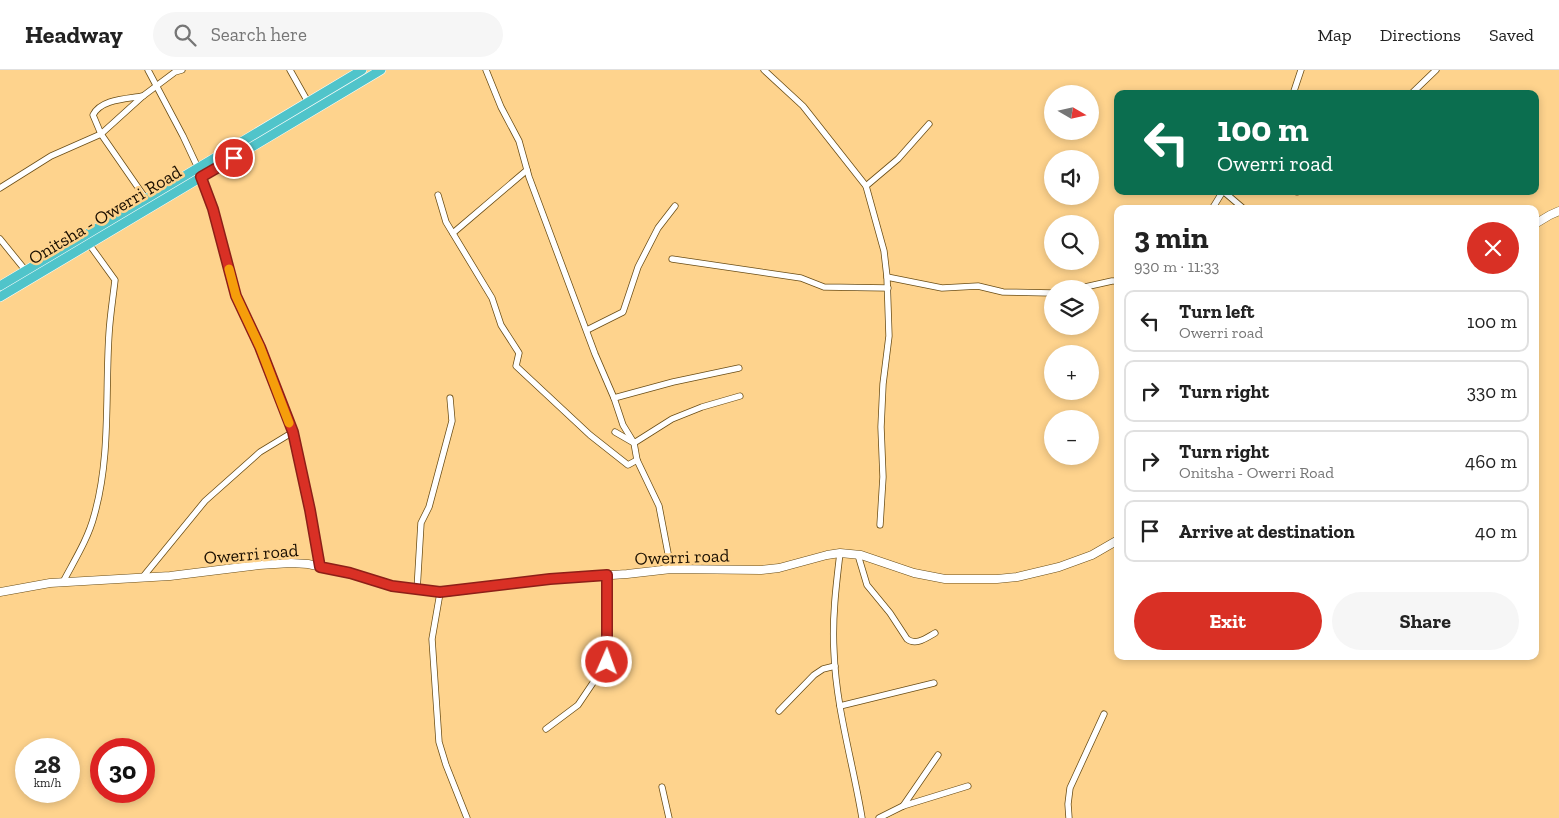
<!DOCTYPE html>
<meta charset="utf-8">
<style>
:root{--surface:#fff;--page:#f6f6f6;--text:#222;--muted:#767676;--line:#e0e0e0;--accent:#d93025}
body{margin:0;font-family:"Zilla Slab",serif;background:var(--page);color:var(--text);height:100vh;display:flex;flex-direction:column;font-size:19px;white-space:nowrap}
*{box-sizing:border-box;margin:0}
p{font-size:16px;color:var(--muted)}
.icon{flex:none;width:28px;height:28px;fill:none;stroke:currentColor;stroke-width:2;stroke-linecap:round;stroke-linejoin:round}
.map{position:relative;flex:1;overflow:hidden}
.panel{position:absolute;left:1114px;top:135px;width:425px;height:455px;display:flex;flex-direction:column;background:var(--surface);border-radius:10px;box-shadow:0 2px 8px #0003}
.panel>*{flex:none}
.banner{position:absolute;left:1114px;top:20px;width:425px;height:105px;border-radius:10px;box-shadow:0 2px 8px #0003;background:#0b6e4f;color:#fff;overflow:hidden}
.needle{width:32px;rotate:99deg}
.tools{position:absolute;left:1044px;top:15px;display:grid;gap:10px}
.tools a{display:grid;place-items:center;width:55px;height:55px;border-radius:50%;background:var(--surface);box-shadow:0 2px 8px #0003;font-size:25px}
.speed{position:absolute;left:15px;top:668px;display:flex;gap:10px;font-size:25px;font-weight:700;text-align:center}
.speed>*{display:grid;place-content:center;width:65px;height:65px;border-radius:50%;background:var(--surface);box-shadow:0 2px 8px #0003;line-height:1}
.speed small{font-size:12px;font-weight:400}
.speed .limit{border:8px solid #d22;background:#fff;color:#111}
.pin{position:absolute;display:grid;place-items:center;width:42px;height:42px;color:#fff;margin:-21px;border:2px solid #fff;border-radius:50%;box-shadow:0 1px 5px #0007}
.me{position:absolute;width:55px;margin:-28px;rotate:2deg;stroke-linejoin:round;filter:drop-shadow(0 0 4px #0008)}
.turn{display:flex;align-items:center;gap:18px;height:105px;padding:0 20px;font-size:22px}
.turn .icon{width:65px;height:65px;stroke-width:2.5}
.turn b{display:block;font-size:35px;line-height:42px}
.round{display:grid;place-items:center;flex:none;width:52px;height:52px;border-radius:26px;background:var(--page)}
.overview{display:flex;align-items:center;justify-content:space-between;height:85px;padding:0 20px}
h1{font-size:30px;font-weight:800;line-height:38px}
.button{display:flex;gap:10px;margin-top:auto;padding:10px 20px}
.button a{flex:1;height:58px;border-radius:30px;background:var(--accent);color:#fff;font-size:20px;font-weight:800;line-height:58px;text-align:center}
.button a+a{background:var(--page);color:var(--text)}
ul{padding:0;list-style:none}
li{display:flex;align-items:center;gap:15px;height:62px;margin:0 10px 8px;padding:0 10px;border:2px solid var(--line);border-radius:10px}
li div{flex:1}
li b{display:block;font-size:19px}
li em{font-style:normal}
header{display:flex;align-items:center;gap:30px;box-sizing:border-box;height:70px;padding:0 25px;background:var(--surface);border-bottom:1px solid var(--line)}
header strong{font-size:24px}
nav{display:flex;gap:28px;margin-inline-start:auto;font-size:18px}
.search{width:350px;height:45px;background:var(--page);display:flex;align-items:center;gap:12px;box-sizing:border-box;padding:0 18px;border-radius:28px;color:var(--muted);font-size:19px}
.map>svg:first-child{display:block}
.lines{fill:none;stroke-linecap:round;stroke-linejoin:round}
.minor-casing{stroke:#6a4d16;stroke-width:7}
.secondary-casing{stroke:#6a4d16;stroke-width:9}
.trunk-casing{stroke:#fff;stroke-width:10}
.minor{stroke:#fff;stroke-width:5.5}
.secondary{stroke:#fff;stroke-width:8}
.trunk{stroke:#50c4ca;stroke-width:9}
.route-casing{stroke:#8d1f18;stroke-width:12}
.route{stroke:#d93025;stroke-width:9}
.slow{stroke:#f59e0b;stroke-width:9}
.labels{text-anchor:middle;dominant-baseline:central;stroke-width:5;stroke-linejoin:round;paint-order:stroke}
.street-label{font-size:18px;fill:#190e00;stroke:#fed38d}
</style>
<header>
<strong>Headway</strong>
<div class="search"><svg class="icon" aria-label="search" viewBox="0 0 24 24"><circle cx="10" cy="10" r="6"/><path d="M15 15l6 6"/></svg>Search here</div>
<nav><a>Map</a><a>Directions</a><a>Saved</a></nav>
</header>
<div class="map">
<svg width="1559" height="748" viewBox="0 0 1559 748">
<rect width="100%" height="100%" fill="#fed38d"/>
<g class="lines">
<!-- minor casing -->
<g class="minor-casing">
<g id="minor">
<path d="M 148,0 L 183,66 L 198,98"/>
<path d="M 290,0 L 308,32"/>
<path d="M 486,0 L 501,37 L 519,71 L 529,107 L 595,284 L 614,328 L 623,355 L 634,373 L 637,390 L 659,436 L 671,499"/>
<path d="M 764,0 L 803,36 L 866,116 L 884,181 L 887,207 L 889,266 L 883,314 L 881,357 L 883,407 L 880,455"/>
<path d="M 1293,24 L 1301,0"/>
<path d="M 1411,24 L 1436,0"/>
<path d="M 143,26 C 127,29 101,29 93,45 L 101,64 L 146,129"/>
<path d="M 201,107 L 213,139 L 236,226 L 260,277 L 293,362 L 310,440 L 320,497"/>
<path d="M 866,116 L 898,89 L 929,54"/>
<path d="M 0,118 L 51,86 L 101,64 L 143,26 L 175,2 L 182,0"/>
<path d="M 1223,121 L 1244,139"/>
<path d="M 1297,121 L 1297,122"/>
<path d="M 438,125 L 446,152 L 492,228 L 501,255 L 519,283 L 516,296 L 590,365 L 628,395 L 637,390"/>
<path d="M 1212,139 L 1223,121"/>
<path d="M 453,163 L 527,100"/>
<path d="M 0,169 L 26,201"/>
<path d="M 672,189 L 801,208 L 824,217 L 888,218"/>
<path d="M 887,207 L 942,218 L 978,216 L 1003,222 L 1052,223"/>
<path d="M 1076,219 L 1112,211 L 1118,211"/>
<path d="M 587,260 L 623,242 L 638,197 L 658,158 L 675,136"/>
<path d="M 614,328 L 673,312 L 739,298"/>
<path d="M 615,362 L 634,373 L 672,349 L 702,337 L 740,326"/>
<path d="M 840,483 C 836,516 832,549 834,582 C 836,638 853,693 862,748"/>
<path d="M 858,485 L 867,515 L 890,543 L 907,569 C 916,576 926,568 935,563"/>
<path d="M 142,508 L 205,431 L 260,382 L 293,362"/>
<path d="M 63,512 C 74,491 88,469 94,446 C 111,387 105,324 109,264 C 110,246 113,228 115,210 L 89,174"/>
<path d="M 417,520 L 421,453 L 429,437 L 452,351 L 450,328"/>
<path d="M 440,523 L 432,569 L 439,672 L 446,695 L 467,748"/>
<path d="M 840,636 L 934,613"/>
<path d="M 779,641 L 814,605 L 823,599 L 835,596"/>
<path d="M 546,659 L 578,635 L 607,592 L 607,505"/>
<path d="M 662,717 L 669,748"/>
<path d="M 903,736 L 938,685"/>
<path d="M 879,748 L 903,736 L 968,716"/>
<path d="M 1069,748 L 1068,734 L 1070,718 L 1104,644"/>
</g>
</g>
<!-- secondary casing -->
<g class="secondary-casing">
<g id="secondary">
<path d="M 1535,154 L 1550,145 L 1559,141"/>
<path d="M 0,522 L 50,513 L 170,506 L 259,495 L 291,493 L 308,494 L 350,503 L 392,516 L 440,523 L 550,509 L 627,504 L 671,499 L 761,500 L 779,498 L 827,485 L 840,483 L 861,485 L 914,503 L 945,509 L 997,509 L 1017,507 L 1059,497 L 1092,485 L 1118,470"/>
</g>
</g>
<!-- trunk casing -->
<g class="trunk-casing">
<g id="trunk">
<path d="M 0,216 L 362,0"/>
<path d="M 0,227 L 381,0"/>
</g>
</g>
<!-- minor -->
<use href="#minor" class="minor"/>
<!-- secondary -->
<use href="#secondary" class="secondary"/>
<!-- trunk -->
<use href="#trunk" class="trunk"/>
</g>
<g class="lines">
<!-- route casing -->
<g class="route-casing">
<path id="route" d="M 234,88 L 201,107 L 213,139 L 236,226 L 260,277 L 293,362 L 310,440 L 320,497 L 350,503 L 392,516 L 440,522 L 550,509 L 607,505 L 607,592"/>
</g>
<!-- route -->
<use href="#route" class="route"/>
<!-- slow -->
<path class="slow" d="M 229,199 L 236,226 L 260,277 L 289,353"/>
</g>
<g class="labels">
<!-- street labels -->
<g class="street-label">
<text transform="translate(105 145) rotate(-31)">Onitsha - Owerri Road</text>
<text transform="translate(251 484) rotate(-5)">Owerri road</text>
<text transform="translate(682 487) rotate(-2)">Owerri road</text>
</g>
</g>
</svg>
<div class="tools">
<a><svg class="needle" viewBox="-14 -14 28 28"><path d="M0-13l5 13h-10z" fill="#e53935"/><path d="M0 13l5-13h-10z" fill="#767676"/></svg></a>
<a><svg class="icon" aria-label="sound" viewBox="0 0 24 24"><path d="M4 9h4l5-4v14l-5-4H4zM17 9q2 3 0 6"/></svg></a>
<a><svg class="icon" aria-label="search" viewBox="0 0 24 24"><circle cx="10" cy="10" r="6"/><path d="M15 15l6 6"/></svg></a>
<a><svg class="icon" aria-label="layers" viewBox="0 0 24 24"><path d="M12 4l9 5-9 5-9-5zM3 14l9 5 9-5"/></svg></a>
<a>+</a>
<a>−</a>
</div>
<div class="speed"><div>28<small>km/h</small></div><div class="limit">30</div></div>
<div class="pin" style="left:234px;top:88px;background:#d93025"><svg class="icon" aria-label="arrive" viewBox="0 0 24 24"><path d="M6 21V4h12l-3 4 3 4H6"/></svg></div>
<svg class="me" style="left:607px;top:592px" viewBox="-20 -20 40 40"><circle r="17" fill="#d93025" stroke="#fff" stroke-width="3"/><path d="M0-11L8 9 0 5-8 9z" fill="#fff"/></svg>
<div class="banner">
<div class="turn"><svg class="icon" aria-label="left" viewBox="0 0 24 24"><path d="M17 20v-9H6M10 6l-5 5 5 5"/></svg><div><b>100 m</b>Owerri road</div></div>
</div>
<section class="panel">
<div class="overview"><div><h1>3 min</h1><p>930 m · 11:33</p></div><a class="round" style="background:#d93025;color:#fff"><svg class="icon" aria-label="close" viewBox="0 0 24 24"><path d="M6 6l12 12M18 6L6 18"/></svg></a></div>
<ul>
<li><svg class="icon" aria-label="left" viewBox="0 0 24 24"><path d="M17 20v-9H6M10 6l-5 5 5 5"/></svg><div><b>Turn left</b><p>Owerri road</p></div><em>100 m</em></li>
<li><svg class="icon" aria-label="right" viewBox="0 0 24 24"><path d="M7 20v-9h11M14 6l5 5-5 5"/></svg><div><b>Turn right</b></div><em>330 m</em></li>
<li><svg class="icon" aria-label="right" viewBox="0 0 24 24"><path d="M7 20v-9h11M14 6l5 5-5 5"/></svg><div><b>Turn right</b><p>Onitsha - Owerri Road</p></div><em>460 m</em></li>
<li><svg class="icon" aria-label="arrive" viewBox="0 0 24 24"><path d="M6 21V4h12l-3 4 3 4H6"/></svg><div><b>Arrive at destination</b></div><em>40 m</em></li>
</ul>
<div class="button"><a>Exit</a><a>Share</a></div>
</section>
</div>
